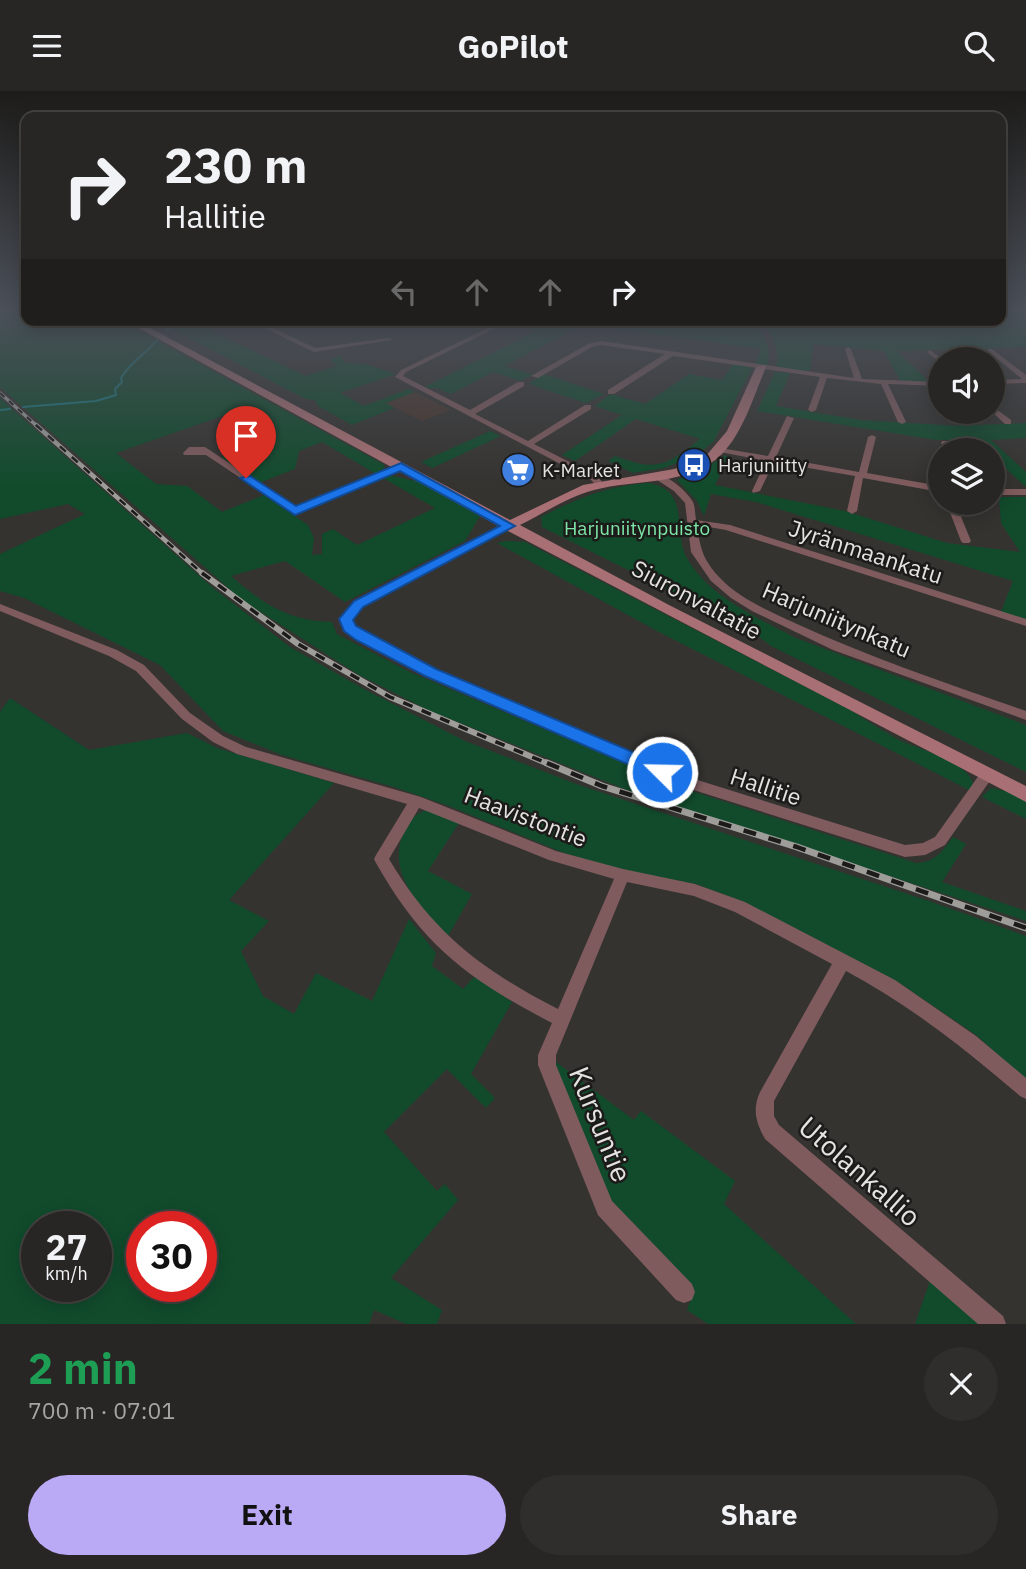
<!DOCTYPE html>
<meta charset="utf-8">
<style>
:root{--surface:#282624;--page:#302e2c;--text:#f1f3f6;--muted:#a5a5a6;--line:#444341;--accent:#baaaf6}
body{margin:0;font-family:"IBM Plex Sans",sans-serif;background:var(--page);color:var(--text);height:100vh;display:flex;flex-direction:column;font-size:26px;white-space:nowrap}
*{box-sizing:border-box;margin:0}
p{font-size:23px;color:var(--muted)}
.icon{flex:none;width:38px;height:38px;fill:none;stroke:currentColor;stroke-width:2;stroke-linecap:round;stroke-linejoin:round}
.map{position:relative;height:1233px;overflow:hidden}
.panel{display:flex;flex-direction:column;background:var(--surface);flex:1}
.panel>*{flex:none}
.banner{position:absolute;left:21px;top:21px;width:985px;height:214px;border-radius:14px;box-shadow:0 4px 18px #0003,0 0 0 2px var(--line);background:#282624;color:var(--text);overflow:hidden}
.buttons{position:absolute;left:928px;top:256px;display:grid;gap:14px}
.buttons a{display:grid;place-items:center;width:77px;height:77px;border-radius:50%;background:var(--surface);box-shadow:0 4px 18px #0003,0 0 0 2px var(--line);font-size:35px}
.speed{position:absolute;left:21px;top:1120px;display:flex;gap:14px;font-size:35px;font-weight:700;text-align:center}
.speed>*{display:grid;place-content:center;width:91px;height:91px;border-radius:50%;background:var(--surface);box-shadow:0 4px 18px #0003,0 0 0 2px var(--line);line-height:1}
.speed small{font-size:18px;font-weight:400}
.speed .limit{border:10px solid #d22;background:#fff;color:#111}
.pin{position:absolute;display:grid;place-items:center;width:60px;height:60px;color:#fff;margin:-72px -30px;border-radius:50% 50% 50% 0;rotate:-45deg;box-shadow:0 0 7px #0007}
.pin .icon{rotate:45deg}
.me{position:absolute;width:77px;margin:-38px;rotate:293deg;stroke-linejoin:round;filter:drop-shadow(0 0 5px #0008)}
.turn{display:flex;align-items:center;gap:24px;height:147px;padding:0 28px;font-size:32px}
.turn .icon{width:91px;height:91px;stroke-width:2.5}
.turn b{display:block;font-size:49px;line-height:60px}
.lanes{display:flex;align-items:center;height:66px;padding:0 28px;background:#0003;justify-content:center;gap:35px;direction:ltr}
.lanes .off{opacity:.35}
.round{display:grid;place-items:center;flex:none;width:74px;height:74px;border-radius:37px;background:var(--page)}
.summary{display:flex;align-items:center;justify-content:space-between;height:119px;padding:0 28px}
h1{font-size:42px;font-weight:800;line-height:52px;color:#1e9e55}
.primary-button{display:flex;gap:14px;margin-top:auto;padding:14px 28px}
.primary-button a{flex:1;height:80px;border-radius:42px;background:var(--accent);color:#111;font-size:28px;font-weight:800;line-height:80px;text-align:center}
.primary-button a+a{background:var(--page);color:var(--text)}
header{display:flex;justify-content:space-between;align-items:center;height:91px;padding:0 28px;background:var(--surface);font-size:32px;font-weight:800}
.map>svg:first-child{display:block}
.education{fill:#48362d}
.green{fill:#114b2c;fill-rule:evenodd}
.lines{fill:none;stroke-linecap:round;stroke-linejoin:round}
.stream{stroke:#19797e;stroke-width:2}
.street{fill:#7f5b5d;fill-rule:evenodd}
.secondary{fill:#a87074;fill-rule:evenodd}
.rail-far3-casing{stroke:#9e9d9a;stroke-width:3.5}
.rail-far2-casing{stroke:#9e9d9a;stroke-width:4.5}
.rail-far1-casing{stroke:#9e9d9a;stroke-width:6}
.rail-casing{stroke:#9e9d9a;stroke-width:7}
.rail-far3{stroke:#1c1b19;stroke-width:2;stroke-dasharray:6;stroke-linecap:butt}
.rail-far2{stroke:#1c1b19;stroke-width:2.5;stroke-dasharray:8;stroke-linecap:butt}
.rail-far1{stroke:#1c1b19;stroke-width:3.5;stroke-dasharray:10;stroke-linecap:butt}
.rail{stroke:#1c1b19;stroke-width:4.5;stroke-dasharray:13;stroke-linecap:butt}
.route{fill:#1a73e8;stroke:#114b97;stroke-width:2}
.labels{text-anchor:middle;dominant-baseline:central;stroke-width:5;stroke-linejoin:round;paint-order:stroke}
.far-poi-label{font-size:19px;fill:#e4e3e1;stroke:#1c1b19;text-anchor:start}
.far-park-label{font-size:19px;fill:#7ee7a7;stroke:#1c1b19}
.street-label{font-size:23px;fill:#e4e3e1;stroke:#1c1b19}
.near-street-label{font-size:28px;fill:#e4e3e1;stroke:#1c1b19}
</style>
<header><svg class="icon" aria-label="menu" viewBox="0 0 24 24"><path d="M4 6h16M4 12h16M4 18h16"/></svg>GoPilot<svg class="icon" aria-label="search" viewBox="0 0 24 24"><circle cx="10" cy="10" r="6"/><path d="M15 15l6 6"/></svg></header>
<div class="map">
<svg width="1026" height="1233" viewBox="0 0 1026 1233">
<rect width="100%" height="100%" fill="#353330"/>
<!-- education -->
<path class="education" d="M 415,301 L 451,319 L 422,330 L 385,312 Z"/>
<!-- green -->
<g class="green">
<path d="M 0,221 L 26,221 L 26,229 L 119,229 L 383,373 L 385,377 L 376,383 L 322,351 L 299,360 L 295,378 L 259,392 L 221,366 L 246,356 L 255,337 L 231,322 L 116,362 L 156,393 L 187,395 L 222,421 L 264,404 L 308,434 L 314,447 L 312,464 L 322,463 L 322,443 L 333,438 L 357,454 L 435,417 L 383,387 C 394,382 407,390 418,390 L 480,425 L 465,450 L 345,511 L 285,470 L 231,485 C 263,513 289,530 332,531 L 337,543 L 410,581 L 685,698 L 916,772 C 935,771 942,761 953,746 L 966,753 L 942,791 L 1026,820 L 1026,830 L 627,699 L 430,620 L 359,584 L 242,509 L 0,296 Z"/>
<path d="M 1001,221 L 1026,221 L 1026,256 L 897,260 L 928,290 L 901,291 L 884,260 L 814,253 L 809,282 L 776,275 C 781,257 771,242 759,229 L 800,229 L 818,239 L 847,235 L 851,231 L 1001,229 Z"/>
<path d="M 154,229 L 207,229 L 211,240 L 306,285 L 337,275 L 330,269 L 340,264 L 345,272 L 365,273 L 396,283 L 340,302 L 364,315 L 408,298 L 415,301 L 386,312 L 394,317 L 352,334 L 318,315 L 315,309 L 306,308 Z"/>
<path d="M 517,229 L 752,229 C 763,243 773,255 767,274 L 755,274 L 761,258 L 584,233 L 504,275 L 533,284 L 520,290 L 493,281 L 451,303 L 437,297 L 423,297 L 536,240 L 509,233 Z"/>
<path d="M 734,272 L 752,277 L 714,350 L 696,365 L 664,377 L 633,382 L 608,370 L 615,365 C 658,381 665,375 700,348 L 636,328 L 575,370 L 562,364 L 622,324 L 595,315 L 610,303 L 645,313 L 689,283 L 722,289 Z"/>
<path d="M 775,281 L 790,282 L 776,315 L 861,329 L 960,335 L 946,320 L 960,320 L 976,334 L 1026,332 L 1026,347 L 991,349 L 1026,381 L 1026,396 L 992,365 L 992,359 L 986,359 L 975,349 L 936,349 L 757,320 Z"/>
<path d="M 543,283 L 604,303 L 586,312 L 529,293 Z"/>
<path d="M 0,307 L 212,496 L 290,556 L 364,598 L 465,650 L 579,694 L 932,811 L 1026,845 L 1026,989 L 976,944 L 898,891 L 744,811 L 696,793 L 625,780 L 564,762 L 449,715 L 394,696 L 282,664 L 223,640 L 160,574 L 24,507 L 0,500 L 0,463 L 85,423 L 68,413 L 0,428 Z"/>
<path d="M 490,340 L 501,345 L 432,377 L 421,371 Z"/>
<path d="M 724,365 L 729,365 L 715,394 L 845,420 L 947,452 L 1020,461 L 1001,432 L 999,406 L 1026,406 L 1026,529 L 1001,521 L 1013,490 L 756,411 L 711,403 L 704,425 L 697,410 L 677,389 L 705,377 Z"/>
<path d="M 649,392 C 692,400 672,441 687,467 C 709,506 758,527 796,547 L 1026,634 L 1026,681 L 771,555 L 754,542 L 542,436 L 541,426 C 575,408 610,394 649,392 Z"/>
<path d="M 506,450 L 525,451 L 852,620 C 867,630 883,640 899,649 C 918,658 969,671 973,693 L 969,699 L 657,540 L 497,452 Z"/>
<path d="M 10,607 L 89,659 L 187,642 L 217,657 L 334,692 L 229,809 L 269,830 L 241,860 L 263,905 L 294,923 L 316,882 L 372,910 L 409,828 L 436,862 L 432,875 L 463,898 L 475,885 L 512,911 L 471,983 L 495,1007 L 486,1017 L 447,978 L 384,1041 L 437,1100 L 445,1093 L 458,1109 L 391,1187 L 442,1219 L 437,1233 L 406,1233 L 374,1219 L 369,1233 L 0,1233 L 0,621 ZM 37,1136 L 96,1136 L 96,1195 L 37,1195 ZM 142,1136 L 201,1136 L 201,1195 L 142,1195 Z"/>
<path d="M 991,697 L 1011,701 L 1026,709 L 1026,728 L 982,706 Z"/>
<path d="M 427,719 L 459,732 L 428,780 L 472,803 L 447,847 C 423,817 385,783 404,741 C 410,729 414,723 427,719 Z"/>
<path d="M 552,968 L 634,1029 L 641,1020 L 735,1090 L 724,1113 L 856,1233 L 708,1233 L 687,1219 L 693,1203 L 611,1113 Z"/>
<path d="M 931,1187 L 979,1233 L 915,1233 Z"/>
</g>
<g class="lines">
<!-- stream -->
<g class="stream">
<path d="M 167,239 L 180,229"/>
<path d="M 23,316 L 96,310 L 116,304 L 115,298 L 122,291 L 121,287 C 131,270 145,264 157,249"/>
<path d="M 0,319 L 10,318"/>
</g>
<!-- street -->
<g class="street">
<path d="M 247,229 L 256,229 L 315,257 L 389,247 L 392,249 L 314,261 Z"/>
<path d="M 841,229 L 847,229 L 847,230 L 844,232 Z"/>
<path d="M 492,235 L 495,237 L 494,238 L 406,281 L 403,285 L 470,319 L 518,291 L 524,291 L 524,295 L 475,323 L 528,350 L 585,314 L 591,314 L 591,318 L 534,353 L 597,385 L 605,394 L 604,396 L 598,396 L 591,389 L 395,286 L 401,279 Z"/>
<path d="M 601,250 L 854,287 L 845,258 L 848,256 L 851,258 L 862,288 L 940,291 L 940,295 L 888,293 L 906,331 L 902,333 L 898,331 L 881,293 L 827,287 L 816,319 L 812,321 L 808,319 L 820,286 L 673,265 L 614,303 L 608,303 L 608,299 L 665,263 L 601,254 L 592,256 L 538,287 L 531,285 L 588,253 Z"/>
<path d="M 988,258 L 992,258 L 1026,284 L 1026,292 L 992,293 L 992,289 L 1022,288 L 988,260 Z"/>
<path d="M 930,259 L 942,268 L 940,268 L 940,271 L 928,262 L 927,261 Z"/>
<path d="M 992,315 L 1011,329 L 1011,333 L 1005,333 L 991,320 Z"/>
<path d="M 787,325 L 794,327 L 776,366 L 859,381 L 868,346 L 872,344 L 876,346 L 867,382 L 940,395 L 940,401 L 863,387 L 857,420 L 852,423 L 847,420 L 855,385 L 774,371 L 760,400 L 753,402 L 752,400 L 766,370 L 720,361 L 716,359 L 720,357 L 768,365 Z"/>
<path d="M 942,350 L 948,350 L 954,359 L 946,359 L 941,352 Z"/>
<path d="M 189,356 L 205,356 L 296,416 L 398,373 L 405,375 L 295,423 L 206,364 L 184,364 L 183,362 Z"/>
<path d="M 654,383 C 667,383 686,399 693,411 C 695,415 695,423 696,429 L 730,434 L 1026,528 L 1026,535 L 726,439 L 697,434 C 700,457 703,469 720,487 C 741,509 770,520 797,533 C 871,567 949,593 1026,620 L 1026,629 L 833,559 L 752,520 L 731,507 L 711,490 L 691,461 L 685,412 L 674,400 L 654,387 Z"/>
<rect x="992" y="398" width="34" height="6"/>
<path d="M 946,411 L 955,411 L 971,450 L 969,452 L 963,452 L 961,450 Z"/>
<path d="M 509,432 L 514,435 L 512,437 L 363,516 L 352,528 L 354,535 L 365,544 L 434,578 L 691,687 L 905,754 L 923,752 L 935,746 L 982,680 L 992,680 L 994,684 L 945,754 L 925,764 L 905,766 L 681,695 L 426,584 L 357,548 L 345,539 L 341,528 L 355,512 Z"/>
<path d="M 0,513 L 117,559 L 144,574 L 190,622 L 223,645 L 246,656 L 421,706 L 556,760 L 623,778 L 695,793 L 745,811 L 895,889 L 976,945 L 1026,987 L 1026,1008 L 1020,1005 C 965,958 910,914 846,880 L 774,1010 L 774,1025 L 779,1034 L 1003,1225 L 1006,1233 L 978,1233 L 765,1048 C 756,1032 752,1018 760,1001 L 832,873 L 735,821 L 694,805 L 627,791 L 556,964 L 556,974 L 612,1110 L 692,1193 L 695,1201 L 692,1209 L 684,1212 L 676,1209 L 598,1124 L 538,974 L 538,964 L 552,932 C 469,889 423,855 376,772 L 374,768 L 376,764 L 407,713 L 237,663 L 213,651 L 182,628 L 136,580 L 109,565 L 0,520 ZM 419,717 L 549,769 L 614,788 L 558,918 C 482,879 433,842 389,768 Z"/>
</g>
<!-- secondary -->
<path class="secondary" d="M 124,229 L 135,229 L 510,429 L 583,394 L 674,378 L 705,366 L 727,340 L 756,276 L 765,274 L 766,276 C 754,304 744,340 722,363 C 690,395 635,388 594,399 C 568,406 544,422 520,434 L 669,514 L 1026,695 L 1026,711 L 504,438 Z"/>
<!-- rail-far3 casing -->
<g class="rail-far3-casing">
<path id="rail-far3" d="M 0,302 L 38,336"/>
</g>
<!-- rail-far2 casing -->
<g class="rail-far2-casing">
<path id="rail-far2" d="M 36,334 L 204,484"/>
</g>
<!-- rail-far1 casing -->
<g class="rail-far1-casing">
<path id="rail-far1" d="M 202,482 L 298,553 L 390,606 L 551,674"/>
</g>
<!-- rail casing -->
<g class="rail-casing">
<path id="rail" d="M 547,672 L 602,695 L 797,756 L 1026,837"/>
</g>
<!-- rail-far3 -->
<use href="#rail-far3" class="rail-far3"/>
<!-- rail-far2 -->
<use href="#rail-far2" class="rail-far2"/>
<!-- rail-far1 -->
<use href="#rail-far1" class="rail-far1"/>
<!-- rail -->
<use href="#rail" class="rail"/>
</g>
<!-- sky -->
<linearGradient id="sky" x2="0" y2="1"><stop stop-color="#1d1c1a"/><stop offset="0.56" stop-color="#4b5059"/><stop offset="1" stop-color="#4b5059" stop-opacity="0"/></linearGradient>
<rect width="1026" height="393" fill="url(#sky)"/>
<!-- route -->
<path class="route" d="M 401,372 L 515,435 L 363,516 L 353,529 L 356,535 L 436,578 L 668,676 L 670,681 L 668,685 L 655,685 L 425,585 L 356,549 L 344,540 L 339,528 L 354,510 L 500,435 L 400,380 L 295,424 L 240,387 L 250,385 L 296,415 Z"/>
<!-- icons -->
<defs>
<g id="bus-disc" transform="scale(1.75)"><circle r="9.5" fill="#1a4fb4" stroke="#1c1b19"/><path d="M-5-6H5V4H4V6H2V4H-2V6H-4V4H-5ZM-3.5-4V0h7V-4ZM-3.5 1.2v1.5H-2V1.2ZM2 1.2v1.5H3.5V1.2Z" fill="#fff"/></g>
<g id="supermarket-disc" transform="scale(1.75)"><circle r="9.5" fill="#3f7fe0" stroke="#1c1b19"/><path d="M-6-5.5h2.5l.6 2H6L4.5 2H-2.5L-4.4-4H-6ZM-1.5 3.2a1.3 1.3 0 1 0 .1 0ZM3 3.2a1.3 1.3 0 1 0 .1 0Z" fill="#fff"/></g>
</defs>
<g fill-rule="evenodd">
<use href="#bus-disc" x="694" y="374"/>
<use href="#supermarket-disc" x="518" y="379"/>
</g>
<g class="labels">
<!-- far-poi labels -->
<g class="far-poi-label">
<text x="718" y="374">Harjuniitty</text>
<text x="542" y="379">K-Market</text>
</g>
<!-- far-park labels -->
<g class="far-park-label">
<text x="637" y="437">Harjuniitynpuisto</text>
</g>
<!-- street labels -->
<g class="street-label">
<text transform="translate(866 460) rotate(18)">Jyränmaankatu</text>
<text transform="translate(697 508) rotate(28)">Siuronvaltatie</text>
<text transform="translate(837 528) rotate(23)">Harjuniitynkatu</text>
<text transform="translate(766 695) rotate(18)">Hallitie</text>
<text transform="translate(526 725) rotate(21)">Haavistontie</text>
</g>
<!-- near-street labels -->
<g class="near-street-label">
<text transform="translate(601 1033) rotate(68)">Kursuntie</text>
<text transform="translate(860 1080) rotate(41)">Utolankallio</text>
</g>
</g>
</svg>
<div class="buttons">
<a><svg class="icon" aria-label="sound" viewBox="0 0 24 24"><path d="M4 9h4l5-4v14l-5-4H4zM17 9q2 3 0 6"/></svg></a>
<a><svg class="icon" aria-label="layers" viewBox="0 0 24 24"><path d="M12 4l9 5-9 5-9-5zM3 14l9 5 9-5"/></svg></a>
</div>
<div class="speed"><div>27<small>km/h</small></div><div class="limit">30</div></div>
<div class="pin" style="left:246px;top:387px;background:#d93025"><svg class="icon" aria-label="arrive" viewBox="0 0 24 24"><path d="M6 21V4h12l-3 4 3 4H6"/></svg></div>
<svg class="me" style="left:662px;top:681px" viewBox="-20 -20 40 40"><circle r="17" fill="#1a73e8" stroke="#fff" stroke-width="3"/><path d="M0-11L8 9 0 5-8 9z" fill="#fff"/></svg>
<div class="banner">
<div class="turn"><svg class="icon" aria-label="right" viewBox="0 0 24 24"><path d="M7 20v-9h11M14 6l5 5-5 5"/></svg><div><b>230 m</b>Hallitie</div></div>
<div class="lanes"><svg class="icon off" aria-label="left" viewBox="0 0 24 24"><path d="M17 20v-9H6M10 6l-5 5 5 5"/></svg><svg class="icon off" aria-label="ahead" viewBox="0 0 24 24"><path d="M12 20V5M6 11l6-6 6 6"/></svg><svg class="icon off" aria-label="ahead" viewBox="0 0 24 24"><path d="M12 20V5M6 11l6-6 6 6"/></svg><svg class="icon" aria-label="right" viewBox="0 0 24 24"><path d="M7 20v-9h11M14 6l5 5-5 5"/></svg></div>
</div>
</div>
<section class="panel">
<div class="summary"><div><h1>2 min</h1><p>700 m · 07:01</p></div><a class="round"><svg class="icon" aria-label="close" viewBox="0 0 24 24"><path d="M6 6l12 12M18 6L6 18"/></svg></a></div>
<div class="primary-button"><a>Exit</a><a>Share</a></div>
</section>
